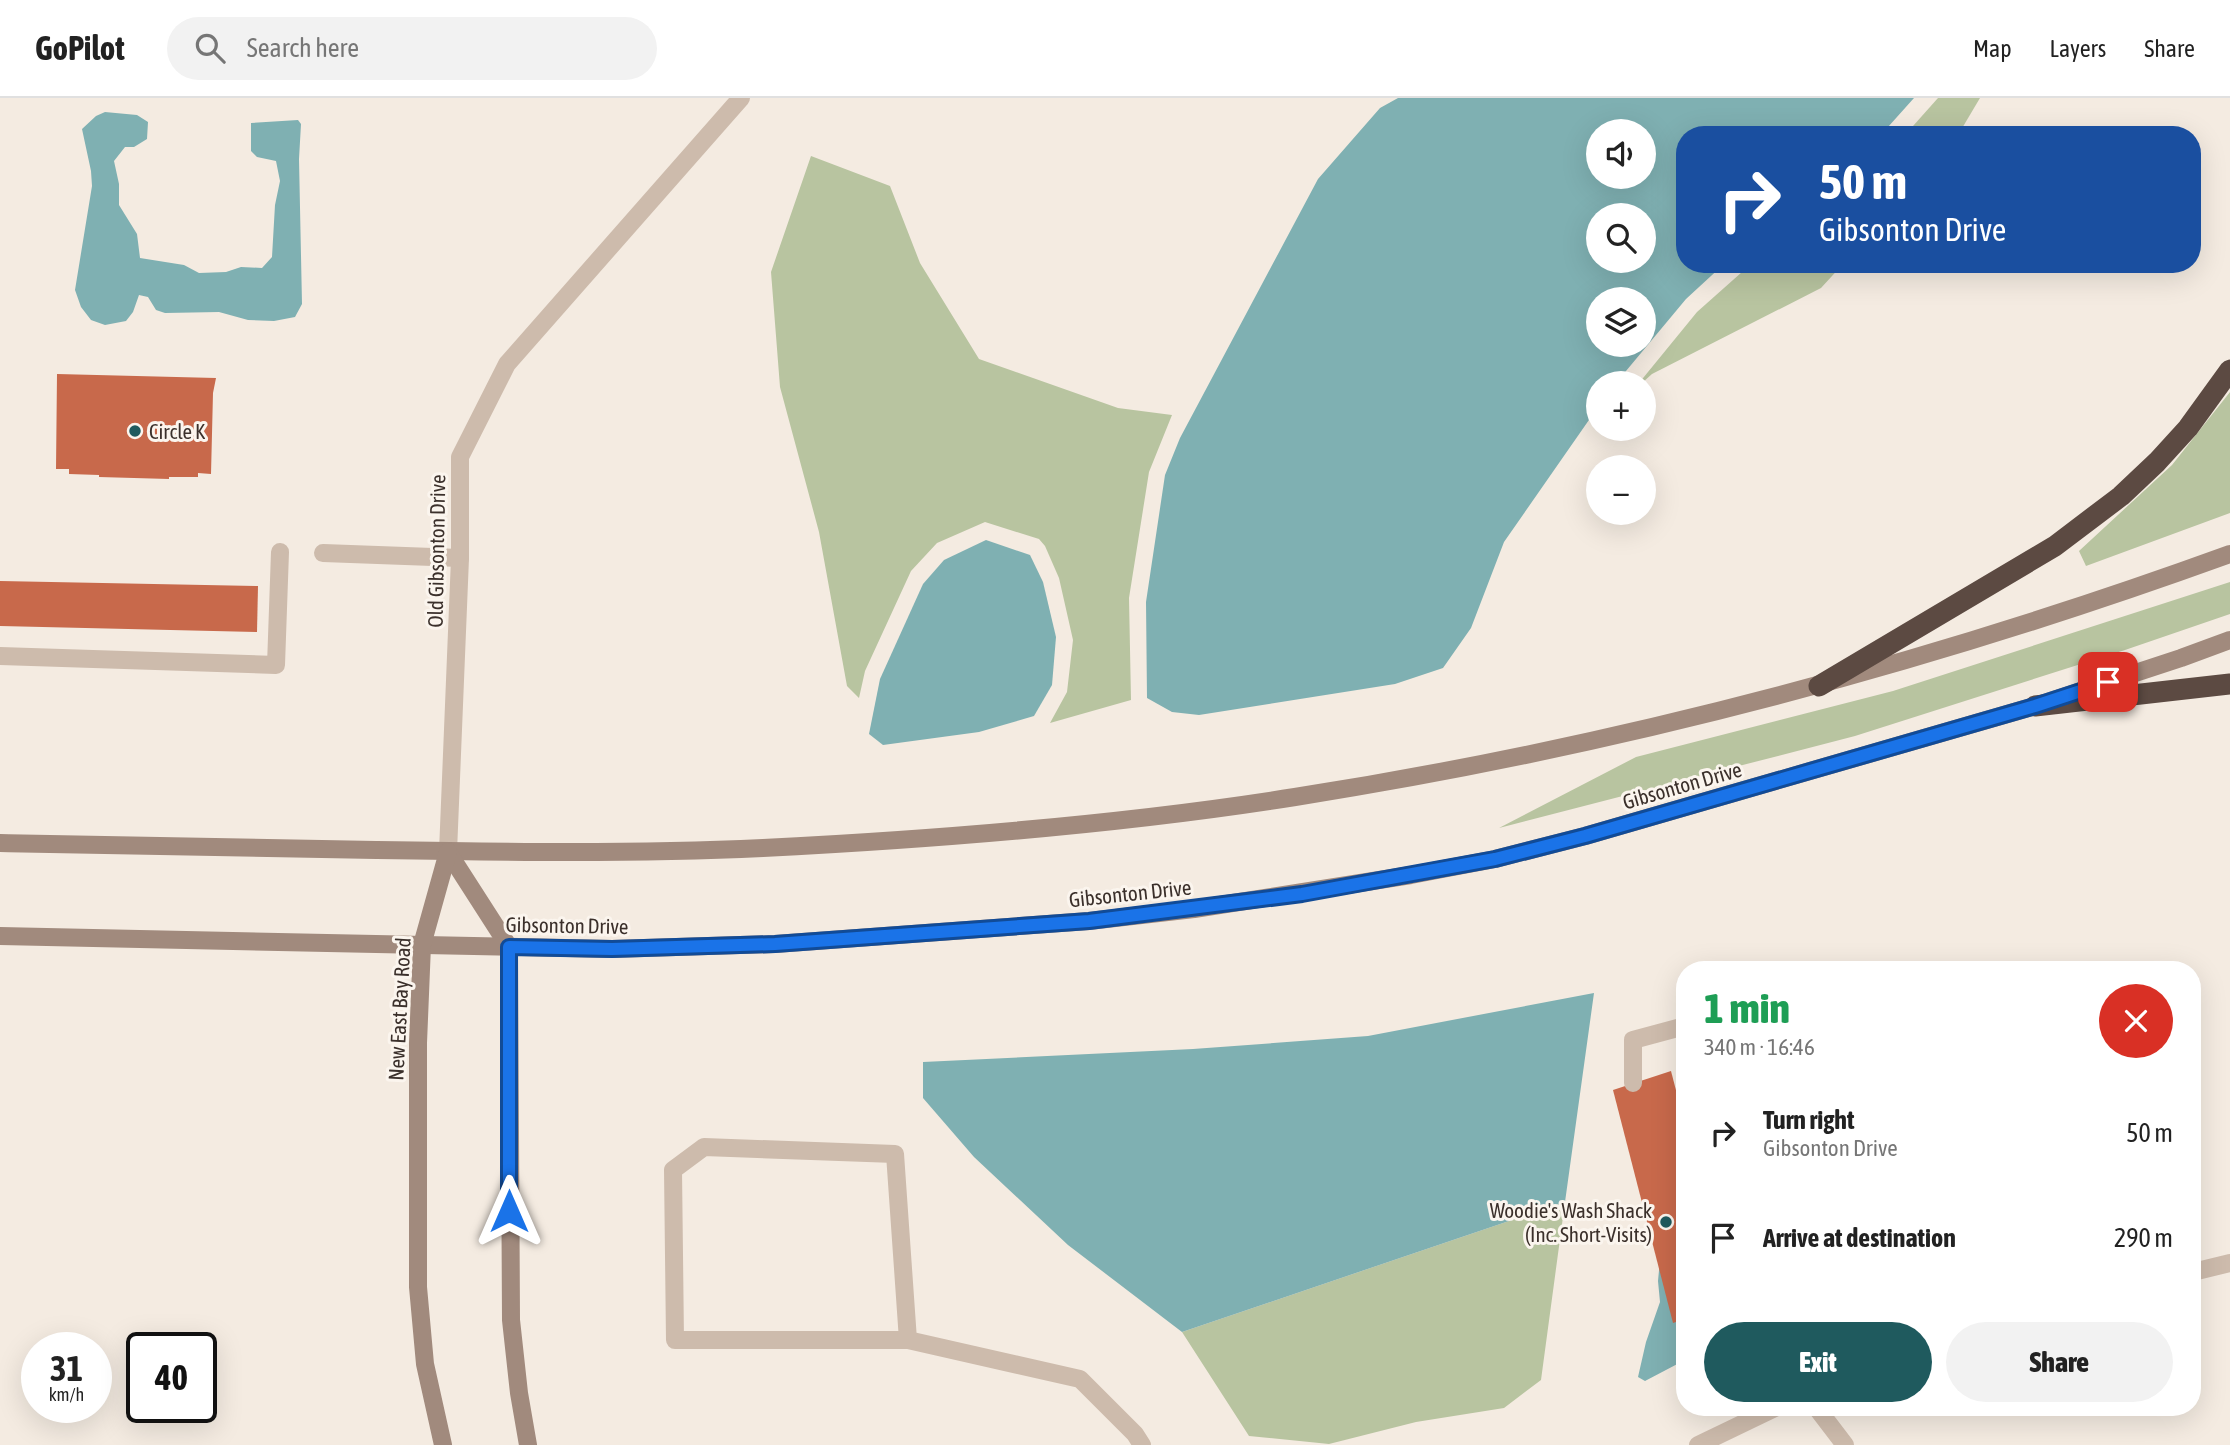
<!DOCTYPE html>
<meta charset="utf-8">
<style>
:root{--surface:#fff;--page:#f2f2f2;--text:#222;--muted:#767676;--line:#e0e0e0;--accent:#1f5a5e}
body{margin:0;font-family:"Asap Condensed",sans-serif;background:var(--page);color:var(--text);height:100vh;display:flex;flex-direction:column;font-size:26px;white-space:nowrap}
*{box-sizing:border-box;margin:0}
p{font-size:23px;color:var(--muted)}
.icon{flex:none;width:38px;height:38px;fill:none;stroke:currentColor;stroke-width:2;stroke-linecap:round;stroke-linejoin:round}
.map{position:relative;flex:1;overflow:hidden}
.sheet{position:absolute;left:1676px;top:863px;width:525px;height:455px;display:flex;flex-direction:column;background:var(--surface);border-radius:28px;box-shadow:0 7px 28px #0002}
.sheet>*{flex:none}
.banner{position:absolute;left:1676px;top:28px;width:525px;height:147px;border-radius:28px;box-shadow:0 7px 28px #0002;background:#1a4fa0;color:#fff;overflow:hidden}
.buttons{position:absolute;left:1586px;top:21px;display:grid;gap:14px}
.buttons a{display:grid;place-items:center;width:70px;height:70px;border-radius:50%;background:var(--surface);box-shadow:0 7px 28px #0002;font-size:35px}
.speed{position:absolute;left:21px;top:1234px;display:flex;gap:14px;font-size:35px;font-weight:700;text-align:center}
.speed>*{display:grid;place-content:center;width:91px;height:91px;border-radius:50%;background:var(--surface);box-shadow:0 7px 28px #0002;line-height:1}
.speed small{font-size:18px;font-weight:400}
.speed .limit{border:4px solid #111;border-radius:10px;background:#fff;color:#111}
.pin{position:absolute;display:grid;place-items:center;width:60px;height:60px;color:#fff;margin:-30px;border-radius:14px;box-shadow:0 4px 10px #0006}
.me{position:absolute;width:77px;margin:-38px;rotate:0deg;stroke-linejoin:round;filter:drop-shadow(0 0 5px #0008)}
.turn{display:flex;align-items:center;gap:24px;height:147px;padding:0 28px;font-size:32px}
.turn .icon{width:91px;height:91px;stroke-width:2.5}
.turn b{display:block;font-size:49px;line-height:60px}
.round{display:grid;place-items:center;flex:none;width:74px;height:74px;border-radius:37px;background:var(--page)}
.overview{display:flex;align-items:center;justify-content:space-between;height:119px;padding:0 28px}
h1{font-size:42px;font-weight:800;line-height:52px;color:#1e9e55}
.cta{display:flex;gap:14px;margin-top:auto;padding:14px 28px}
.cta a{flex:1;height:80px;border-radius:42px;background:var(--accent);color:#fff;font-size:28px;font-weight:800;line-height:80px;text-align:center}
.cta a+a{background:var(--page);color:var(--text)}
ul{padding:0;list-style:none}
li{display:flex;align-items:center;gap:21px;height:105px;padding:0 28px}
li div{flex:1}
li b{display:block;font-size:26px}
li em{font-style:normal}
header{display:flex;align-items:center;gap:42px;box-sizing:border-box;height:98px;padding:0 35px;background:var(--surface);border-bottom:2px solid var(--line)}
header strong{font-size:33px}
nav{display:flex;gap:38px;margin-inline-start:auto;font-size:24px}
.search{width:490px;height:63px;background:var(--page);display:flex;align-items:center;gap:18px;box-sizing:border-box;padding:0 24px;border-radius:38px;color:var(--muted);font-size:26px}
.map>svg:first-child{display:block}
.green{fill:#b8c4a0}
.water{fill:#7fb0b2;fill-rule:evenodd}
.building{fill:#c8694b}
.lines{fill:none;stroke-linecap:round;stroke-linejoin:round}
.lane{stroke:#cdbbac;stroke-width:18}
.street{stroke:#cdbbac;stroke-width:18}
.secondary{stroke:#a18a7d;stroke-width:18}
.highway{stroke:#5c4a42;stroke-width:21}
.route-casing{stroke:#114b97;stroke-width:18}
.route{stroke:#1a73e8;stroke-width:12}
.poi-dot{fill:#1f5a5e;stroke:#fbf5ee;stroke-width:2.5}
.labels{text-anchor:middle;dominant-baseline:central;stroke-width:6;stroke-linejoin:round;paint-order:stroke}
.poi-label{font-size:21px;fill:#3b302b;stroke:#fbf5ee;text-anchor:start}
.street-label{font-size:21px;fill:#3b302b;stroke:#fbf5ee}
</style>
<header>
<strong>GoPilot</strong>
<div class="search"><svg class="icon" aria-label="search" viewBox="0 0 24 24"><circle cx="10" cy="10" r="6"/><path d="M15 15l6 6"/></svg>Search here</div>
<nav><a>Map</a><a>Layers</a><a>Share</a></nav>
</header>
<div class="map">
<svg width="2230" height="1347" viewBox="0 0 2230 1347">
<rect width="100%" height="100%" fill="#f4ebe1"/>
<!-- green -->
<g class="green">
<path d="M 1938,0 L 1980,0 L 1958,37 L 1905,37 Z"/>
<path d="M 811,58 L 890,88 L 920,165 L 979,261 L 1118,310 L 1172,317 L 1149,374 L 1129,500 L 1131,602 L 1050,625 L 1067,594 L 1073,542 L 1059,480 L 1045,448 L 1039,441 L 985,424 L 937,445 L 911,473 L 865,573 L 859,600 L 847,588 L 819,434 L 780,289 L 771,174 Z"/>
<path d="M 1751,166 L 1843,166 L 1821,190 L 1652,276 L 1642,285 L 1639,285 L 1697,214 Z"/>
<path d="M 2230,294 L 2230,415 L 2086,468 L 2079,453 L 2172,367 Z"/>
<path d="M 2230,484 L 2230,516 L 2125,552 L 1855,638 L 1499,730 L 1636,659 L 1893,593 Z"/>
<path d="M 1565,1104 L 1541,1282 L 1504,1310 L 1416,1324 L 1329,1346 L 1249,1338 L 1182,1234 Z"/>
</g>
<!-- water -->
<g class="water">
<path d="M 1398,0 L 1914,0 L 1888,29 L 1869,37 L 1685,37 L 1685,166 L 1724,166 L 1686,201 L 1616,285 L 1598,285 L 1598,309 L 1504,444 L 1471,530 L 1443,570 L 1395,586 L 1199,617 L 1172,614 L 1147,600 L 1146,504 L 1165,377 L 1180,340 L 1318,81 L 1380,10 ZM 1598,33 L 1643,33 L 1643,79 L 1598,79 ZM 1598,117 L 1643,117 L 1643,163 L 1598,163 ZM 1598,201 L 1643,201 L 1643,247 L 1598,247 Z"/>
<path d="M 105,14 L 137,17 L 148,24 L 147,41 L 134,49 L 125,49 L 114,63 L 119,86 L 119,107 L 137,136 L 140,160 L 184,167 L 199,175 L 226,174 L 241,169 L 262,170 L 272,159 L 275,107 L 280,83 L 276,63 L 257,59 L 251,53 L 251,25 L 298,22 L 301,26 L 299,61 L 302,206 L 295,219 L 274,223 L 248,222 L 219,214 L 165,215 L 156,212 L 148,199 L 139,197 L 133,214 L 126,223 L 105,227 L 91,222 L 81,209 L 75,192 L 92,88 L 91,73 L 82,31 L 96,18 Z"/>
<path d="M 986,442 L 1030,457 L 1043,484 L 1056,539 L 1052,587 L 1034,618 L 979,634 L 883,647 L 869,636 L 880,581 L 923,486 L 944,462 Z"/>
<path d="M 1594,895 L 1565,1104 L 1182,1234 L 1068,1147 L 974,1059 L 923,1000 L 923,964 L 1193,951 L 1368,938 Z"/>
<path d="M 1677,1138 L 1685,1138 L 1685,1262 L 1645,1283 L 1638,1279 L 1646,1244 L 1660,1204 L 1658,1183 L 1660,1162 Z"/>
</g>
<!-- building -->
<g class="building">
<path d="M 57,276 L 216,280 L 213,295 L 211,376 L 198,375 L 198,379 L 169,379 L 169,381 L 99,379 L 99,377 L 69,376 L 69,371 L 56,371 Z"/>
<path d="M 0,483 L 258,488 L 257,534 L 0,528 Z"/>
<path d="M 1671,973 L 1685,1027 L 1685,1221 L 1673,1225 L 1613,992 Z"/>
</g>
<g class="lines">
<!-- lane -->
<g class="lane">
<path d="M 323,455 L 460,460"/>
<path d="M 0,558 L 276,567 L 280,454"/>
<path d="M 1633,985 L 1633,942 L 1685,928"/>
<path d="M 908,1242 L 895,1056 L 704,1049 L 673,1072 L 675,1242 L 908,1242 L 1080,1281 L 1135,1336 L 1142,1347"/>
<path d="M 1816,1309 L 1845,1347"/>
</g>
<!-- street -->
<g class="street">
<path d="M 448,754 L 460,460 L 460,359 L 507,266 L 741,0"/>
<path d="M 2193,1174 L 2230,1165"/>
<path d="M 1698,1347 L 1777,1309"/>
</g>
<!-- secondary -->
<g class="secondary">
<path d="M 0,745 C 125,748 250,750 376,752 C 505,754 633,756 763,750 C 940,741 1119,727 1295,699 C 1614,649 1927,566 2230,456"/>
<path d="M 448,754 L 509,849 L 511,1222 L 519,1295 L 528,1347"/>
<path d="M 0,838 L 612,851 L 775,846 L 1089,823 L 1194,811 L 1411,777 L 1495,761 L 1585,738 L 2035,608 L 2181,560 L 2230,542"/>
<path d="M 443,1347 L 425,1266 L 418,1189 L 418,945 L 422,847 L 448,754"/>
</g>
<!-- highway -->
<g class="highway">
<path d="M 1819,588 L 2055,448 L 2121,398 L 2157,364 L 2188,330 L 2230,272"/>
<path d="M 2035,608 L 2230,586"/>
</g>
</g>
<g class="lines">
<!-- route casing -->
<g class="route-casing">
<path id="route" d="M 509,1113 L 509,849 L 612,851 L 775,846 L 1089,823 L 1302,796 L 1495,761 L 1585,738 L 2035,608 L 2108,584"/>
</g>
<!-- route -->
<use href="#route" class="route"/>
</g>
<!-- markers -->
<g class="poi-dot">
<circle cx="135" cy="333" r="7"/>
<circle cx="1666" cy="1124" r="7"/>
</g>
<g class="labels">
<!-- poi labels -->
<g class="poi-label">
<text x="149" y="333">Circle K</text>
<text x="1652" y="1112" text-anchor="end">Woodie's Wash Shack<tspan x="1652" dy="24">(Inc. Short-Visits)</tspan></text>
</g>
<!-- street labels -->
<g class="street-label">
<text transform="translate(436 453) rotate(-89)">Old Gibsonton Drive</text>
<text transform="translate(1682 687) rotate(-16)">Gibsonton Drive</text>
<text transform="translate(1130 795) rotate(-6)">Gibsonton Drive</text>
<text transform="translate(567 827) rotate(1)">Gibsonton Drive</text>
<text transform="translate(399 911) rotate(-87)">New East Bay Road</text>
</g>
</g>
</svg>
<div class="buttons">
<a><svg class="icon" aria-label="sound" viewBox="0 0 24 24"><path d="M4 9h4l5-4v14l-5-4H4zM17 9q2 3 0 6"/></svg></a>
<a><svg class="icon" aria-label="search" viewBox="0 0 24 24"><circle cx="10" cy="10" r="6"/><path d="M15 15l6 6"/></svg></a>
<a><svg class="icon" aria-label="layers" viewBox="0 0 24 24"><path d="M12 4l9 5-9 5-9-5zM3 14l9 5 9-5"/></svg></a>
<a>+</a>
<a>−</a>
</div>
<div class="speed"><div>31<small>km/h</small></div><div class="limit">40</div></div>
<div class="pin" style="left:2108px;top:584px;background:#d93025"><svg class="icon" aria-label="arrive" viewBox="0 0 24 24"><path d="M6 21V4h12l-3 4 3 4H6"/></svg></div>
<svg class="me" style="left:509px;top:1113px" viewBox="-20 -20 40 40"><path d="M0-17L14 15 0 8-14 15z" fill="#1a73e8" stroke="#fff" stroke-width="4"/></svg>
<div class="banner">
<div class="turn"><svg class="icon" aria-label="right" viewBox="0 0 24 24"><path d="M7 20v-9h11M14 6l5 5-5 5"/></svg><div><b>50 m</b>Gibsonton Drive</div></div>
</div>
<section class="sheet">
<div class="overview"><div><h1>1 min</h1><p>340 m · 16:46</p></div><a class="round" style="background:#d93025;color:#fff"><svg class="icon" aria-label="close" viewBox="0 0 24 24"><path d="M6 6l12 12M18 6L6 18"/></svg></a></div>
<ul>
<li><svg class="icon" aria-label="right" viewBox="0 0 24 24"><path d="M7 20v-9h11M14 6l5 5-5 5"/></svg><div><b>Turn right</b><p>Gibsonton Drive</p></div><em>50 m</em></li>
<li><svg class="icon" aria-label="arrive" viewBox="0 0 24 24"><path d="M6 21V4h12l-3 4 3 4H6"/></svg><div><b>Arrive at destination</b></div><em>290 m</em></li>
</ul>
<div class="cta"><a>Exit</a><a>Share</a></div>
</section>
</div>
